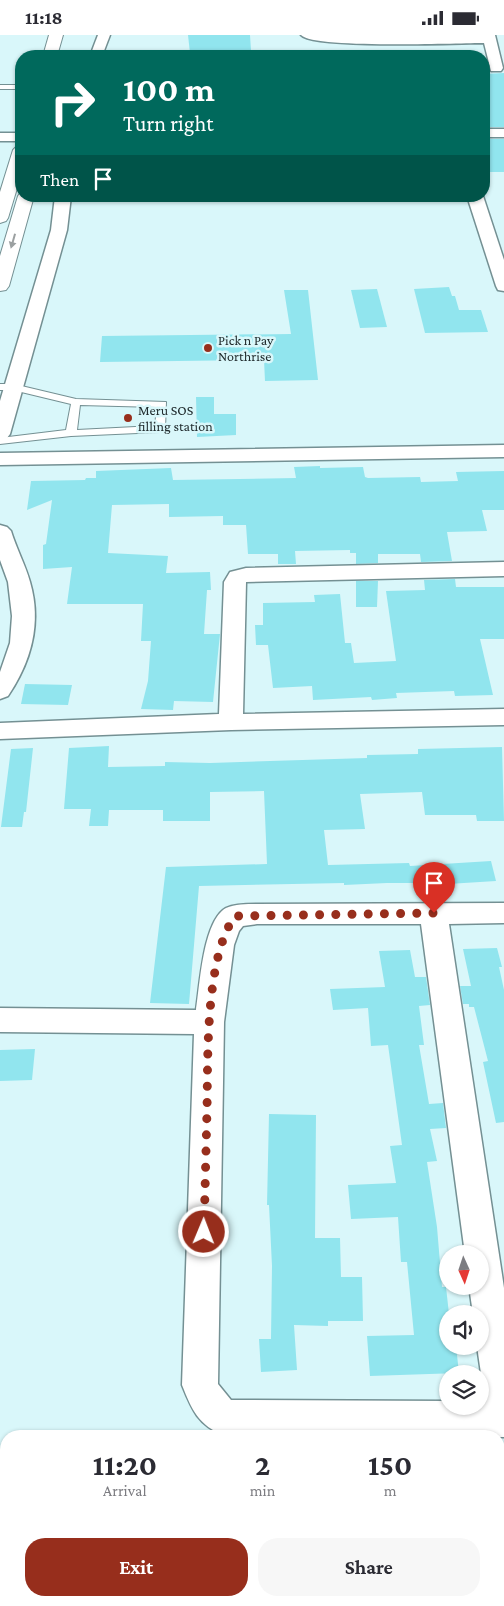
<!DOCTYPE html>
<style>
:root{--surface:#fff;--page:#f7f7f7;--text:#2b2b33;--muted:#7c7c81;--accent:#972e1c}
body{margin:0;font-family:"Crimson Pro",serif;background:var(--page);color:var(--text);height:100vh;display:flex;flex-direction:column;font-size:19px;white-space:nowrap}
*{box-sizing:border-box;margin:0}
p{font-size:16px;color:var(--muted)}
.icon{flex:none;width:28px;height:28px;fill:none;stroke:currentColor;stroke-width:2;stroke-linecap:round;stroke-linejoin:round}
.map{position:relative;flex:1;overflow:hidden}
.side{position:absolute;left:0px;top:1395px;width:505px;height:176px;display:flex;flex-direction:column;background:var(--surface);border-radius:20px 20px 0 0;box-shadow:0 1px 4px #0004}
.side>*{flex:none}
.guide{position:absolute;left:15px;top:15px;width:475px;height:152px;border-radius:20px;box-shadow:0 1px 4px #0004;background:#00695c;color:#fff;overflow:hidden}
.needle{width:32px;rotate:177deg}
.tools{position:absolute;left:439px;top:1210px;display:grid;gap:10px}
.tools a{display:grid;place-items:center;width:50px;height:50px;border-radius:50%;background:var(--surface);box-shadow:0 1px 4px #0004;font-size:25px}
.pin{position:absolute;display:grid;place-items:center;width:42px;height:42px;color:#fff;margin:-51px -21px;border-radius:50% 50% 50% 0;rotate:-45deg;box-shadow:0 0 5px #0007}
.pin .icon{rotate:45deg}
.me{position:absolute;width:55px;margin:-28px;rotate:1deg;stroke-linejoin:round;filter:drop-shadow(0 0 4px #0008)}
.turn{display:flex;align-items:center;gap:18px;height:105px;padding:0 25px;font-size:22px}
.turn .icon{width:65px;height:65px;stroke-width:2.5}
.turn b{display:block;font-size:35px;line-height:42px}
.then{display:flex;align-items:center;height:48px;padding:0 25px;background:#0003;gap:10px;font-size:19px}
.eta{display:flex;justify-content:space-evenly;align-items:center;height:85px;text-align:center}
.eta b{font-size:30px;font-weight:700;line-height:35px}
.button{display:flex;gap:10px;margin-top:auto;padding:10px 25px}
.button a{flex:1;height:58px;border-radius:20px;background:var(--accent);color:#fff;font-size:20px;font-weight:700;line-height:58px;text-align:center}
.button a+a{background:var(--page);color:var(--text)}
.status{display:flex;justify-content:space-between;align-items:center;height:35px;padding:0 25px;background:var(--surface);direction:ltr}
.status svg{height:14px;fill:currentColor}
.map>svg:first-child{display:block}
.building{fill:#91e5ee}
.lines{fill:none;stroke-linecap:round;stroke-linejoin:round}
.service-casing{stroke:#749093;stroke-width:2}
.minor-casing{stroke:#749093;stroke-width:3}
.primary-casing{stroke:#749093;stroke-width:2}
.service{fill:#fff;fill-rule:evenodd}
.minor{fill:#fff;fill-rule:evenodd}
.primary{fill:#fff;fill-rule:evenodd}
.oneway{fill:#9ba0a1}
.route{stroke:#972e1c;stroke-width:9;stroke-dasharray:0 16.2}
.poi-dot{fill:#972e1c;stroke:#d9f7fa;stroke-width:2}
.labels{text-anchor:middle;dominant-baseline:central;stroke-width:5;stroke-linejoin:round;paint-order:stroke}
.far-poi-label{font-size:14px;fill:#212c2e;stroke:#d9f7fa;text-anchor:start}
</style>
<div class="status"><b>11:18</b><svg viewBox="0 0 49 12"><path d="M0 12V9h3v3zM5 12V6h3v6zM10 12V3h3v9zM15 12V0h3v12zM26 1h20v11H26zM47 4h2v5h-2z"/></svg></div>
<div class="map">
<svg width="504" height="1571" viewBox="0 0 504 1571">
<rect width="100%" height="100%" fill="#d9f7fa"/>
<!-- building -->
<g class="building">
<path d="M 188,0 L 250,0 L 251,16 L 190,18 Z"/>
<path d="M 504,38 L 504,92 L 484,92 L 484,39 Z"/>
<rect x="484" y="104" width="20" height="33"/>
<path d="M 449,252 L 452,261 L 455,261 L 459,275 L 481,275 L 488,297 L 425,298 L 414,254 Z"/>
<path d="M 377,254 L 387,292 L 360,293 L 351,255 Z"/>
<path d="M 284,255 L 308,255 L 318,345 L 265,346 L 264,325 L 100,327 L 102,301 L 291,299 Z"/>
<path d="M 196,362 L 214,362 L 214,379 L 236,379 L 236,400 L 197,402 Z"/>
<path d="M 320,431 L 320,433 L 363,432 L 365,442 L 368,443 L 420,442 L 421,447 L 458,446 L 456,437 L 504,436 L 504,475 L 482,475 L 487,496 L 447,497 L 452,526 L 421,527 L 420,519 L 378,519 L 378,528 L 356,529 L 356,518 L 350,518 L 350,515 L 295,516 L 296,529 L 278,529 L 278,519 L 248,519 L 246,490 L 223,490 L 223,481 L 169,482 L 169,469 L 112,470 L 108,518 L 168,521 L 166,538 L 210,537 L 211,555 L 207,555 L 204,599 L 220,599 L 213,667 L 174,666 L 173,675 L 141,674 L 148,646 L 151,606 L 141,606 L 143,569 L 67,569 L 72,532 L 43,534 L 43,510 L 46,509 L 52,465 L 27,475 L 31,446 L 85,445 L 86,443 L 96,443 L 96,436 L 171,433 L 173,445 L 296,443 L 294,432 Z"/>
<path d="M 455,544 L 456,552 L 504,552 L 504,604 L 480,604 L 493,660 L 455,661 L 454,656 L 396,658 L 397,663 L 372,665 L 371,662 L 313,665 L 312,651 L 273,653 L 268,610 L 256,610 L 255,590 L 263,590 L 263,568 L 315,567 L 314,560 L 340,559 L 345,608 L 351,608 L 354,628 L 396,626 L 386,556 L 425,555 L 424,545 Z"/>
<path d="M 356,546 L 378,546 L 377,572 L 356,572 Z"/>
<path d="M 25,649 L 72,650 L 68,670 L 21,669 Z"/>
<path d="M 109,711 L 108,732 L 165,731 L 165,727 L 210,728 L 367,723 L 367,720 L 418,719 L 418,714 L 502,712 L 504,786 L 477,786 L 476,780 L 425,780 L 422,757 L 360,759 L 365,794 L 324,795 L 328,830 L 409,828 L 410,831 L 491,826 L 496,846 L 432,850 L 432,848 L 387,848 L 344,850 L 344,848 L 199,851 L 189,969 L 150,968 L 166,832 L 267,829 L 264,756 L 210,757 L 210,786 L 163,786 L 163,775 L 109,775 L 108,791 L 89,791 L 91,774 L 64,774 L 69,713 Z"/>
<path d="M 33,713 L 26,777 L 24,777 L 22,792 L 1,792 L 11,714 Z"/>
<path d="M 497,913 L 502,932 L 499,932 L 504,955 L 504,1087 L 496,1088 L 483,1027 L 488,1026 L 474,972 L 469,972 L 469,969 L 463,969 L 460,951 L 471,951 L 463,914 Z"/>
<path d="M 410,915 L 415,942 L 426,942 L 430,970 L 419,971 L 424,1010 L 419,1010 L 429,1069 L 443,1068 L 446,1093 L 430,1094 L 437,1126 L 427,1127 L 437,1192 L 442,1252 L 446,1252 L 449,1279 L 448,1279 L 448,1311 L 456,1311 L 459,1338 L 370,1341 L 367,1301 L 414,1300 L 407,1227 L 401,1227 L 398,1182 L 351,1184 L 348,1150 L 396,1148 L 390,1111 L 402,1110 L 388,1010 L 371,1011 L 368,973 L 333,975 L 330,954 L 385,952 L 379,916 Z"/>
<path d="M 35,1014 L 32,1045 L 0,1046 L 0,1015 Z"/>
<path d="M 269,1079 L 316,1080 L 315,1203 L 340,1203 L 341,1242 L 362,1242 L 363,1286 L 328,1286 L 328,1291 L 294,1290 L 297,1335 L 261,1337 L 259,1304 L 271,1304 L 272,1231 L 269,1170 L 267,1170 Z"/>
</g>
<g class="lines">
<!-- service casing -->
<g class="service-casing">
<g id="service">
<rect x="0" y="50" width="21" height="4"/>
<path d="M 0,349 L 13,349 L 76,364 L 166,367 L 165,394 L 160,397 L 71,401 L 0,409 L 0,403 L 66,395 L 71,369 L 13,355 L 0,355 ZM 80,370 L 157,372 L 155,391 L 77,395 Z"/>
</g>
</g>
<!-- minor casing -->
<g class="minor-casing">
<g id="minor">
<path d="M 98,0 L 110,0 L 102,21 L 90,21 Z"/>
<path d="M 301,0 L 495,0 L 503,33 L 501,36 L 491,36 L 484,8 C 458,8 313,14 301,0 Z"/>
<rect x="484" y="94" width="20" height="8"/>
<rect x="0" y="98" width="21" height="8"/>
<path d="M 55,161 L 71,161 L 67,195 L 10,399 L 7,403 L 0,405 L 0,366 L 51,195 Z"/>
<path d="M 467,161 L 483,161 L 504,225 L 504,256 L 498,255 L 496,251 Z"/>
<path d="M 504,410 L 504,422 L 0,430 L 0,418 Z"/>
<path d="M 0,490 L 7,492 L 11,496 C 16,513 25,529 30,547 C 42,588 31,627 8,661 L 0,664 L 0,637 L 10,608 L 12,581 L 8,547 L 0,525 Z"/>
<path d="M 504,527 L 504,541 L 246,547 L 243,679 L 504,674 L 504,690 L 231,695 L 0,704 L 0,688 L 219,679 L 224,547 L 230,537 L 246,533 Z"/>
<path d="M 504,868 L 504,888 L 449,889 L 504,1253 L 504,1402 L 225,1401 C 198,1390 192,1375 182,1350 L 194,999 L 0,997 L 0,973 L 196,975 C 200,950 203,886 226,873 C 235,869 247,869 257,869 ZM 257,889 L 421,889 L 465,1219 L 480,1219 L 480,1251 L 469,1251 L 473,1279 L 480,1279 L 480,1311 L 477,1311 L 485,1366 L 480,1366 L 480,1371 L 448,1371 L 448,1366 L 231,1365 L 218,1349 L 224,987 L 234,910 L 239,896 L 243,891 Z"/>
</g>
</g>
<!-- primary casing -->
<g class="primary-casing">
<g id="primary">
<path d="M 49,0 L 63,0 L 57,21 L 43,21 Z"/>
<path d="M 21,111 L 21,140 L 8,183 L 6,186 L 0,188 L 0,157 L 13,115 L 16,112 Z"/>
<path d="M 21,157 L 21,161 L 34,161 L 9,251 L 6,255 L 0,256 L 0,221 L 18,161 Z"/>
</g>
</g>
<!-- service -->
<use href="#service" class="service"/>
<!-- minor -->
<use href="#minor" class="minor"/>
<!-- primary -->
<use href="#primary" class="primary"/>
</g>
<!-- one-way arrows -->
<defs><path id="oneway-solid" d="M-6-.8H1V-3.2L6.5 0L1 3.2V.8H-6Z" transform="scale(1.25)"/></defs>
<use class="oneway" href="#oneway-solid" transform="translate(13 206) rotate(106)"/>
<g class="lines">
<!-- route -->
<path class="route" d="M 204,1197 C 205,1157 206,1116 207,1075 C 208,1024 205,922 235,881 L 434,878"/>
</g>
<!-- markers -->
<g class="poi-dot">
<circle cx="208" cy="313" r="5"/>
<circle cx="128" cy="383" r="5"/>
</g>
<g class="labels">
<!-- far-poi labels -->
<g class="far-poi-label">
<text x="218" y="305">Pick n Pay<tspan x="218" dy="16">Northrise</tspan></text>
<text x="138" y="375">Meru SOS<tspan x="138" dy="16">filling station</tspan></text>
</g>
</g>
</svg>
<div class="tools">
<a><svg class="needle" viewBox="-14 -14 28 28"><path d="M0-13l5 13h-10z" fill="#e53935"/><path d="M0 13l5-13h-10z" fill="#7c7c81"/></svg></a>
<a><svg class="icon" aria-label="sound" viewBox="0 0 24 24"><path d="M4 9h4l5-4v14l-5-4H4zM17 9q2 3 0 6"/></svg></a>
<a><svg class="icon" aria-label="layers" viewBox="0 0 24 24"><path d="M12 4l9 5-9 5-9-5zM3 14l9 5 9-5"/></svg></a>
</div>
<div class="pin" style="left:434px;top:878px;background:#d93025"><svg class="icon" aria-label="arrive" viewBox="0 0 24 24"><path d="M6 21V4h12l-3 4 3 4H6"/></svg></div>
<svg class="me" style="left:204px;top:1197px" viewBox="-20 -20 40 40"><circle r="17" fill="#972e1c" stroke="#fff" stroke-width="3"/><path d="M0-11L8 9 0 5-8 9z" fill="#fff"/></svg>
<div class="guide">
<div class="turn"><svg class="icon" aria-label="right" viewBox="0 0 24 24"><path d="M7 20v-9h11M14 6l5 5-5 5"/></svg><div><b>100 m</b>Turn right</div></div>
<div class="then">Then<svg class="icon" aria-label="arrive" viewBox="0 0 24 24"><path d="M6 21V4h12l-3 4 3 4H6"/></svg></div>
</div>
<section class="side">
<div class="eta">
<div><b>11:20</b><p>Arrival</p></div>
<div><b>2</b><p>min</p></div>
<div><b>150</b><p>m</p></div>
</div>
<div class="button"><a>Exit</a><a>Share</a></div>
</section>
</div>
